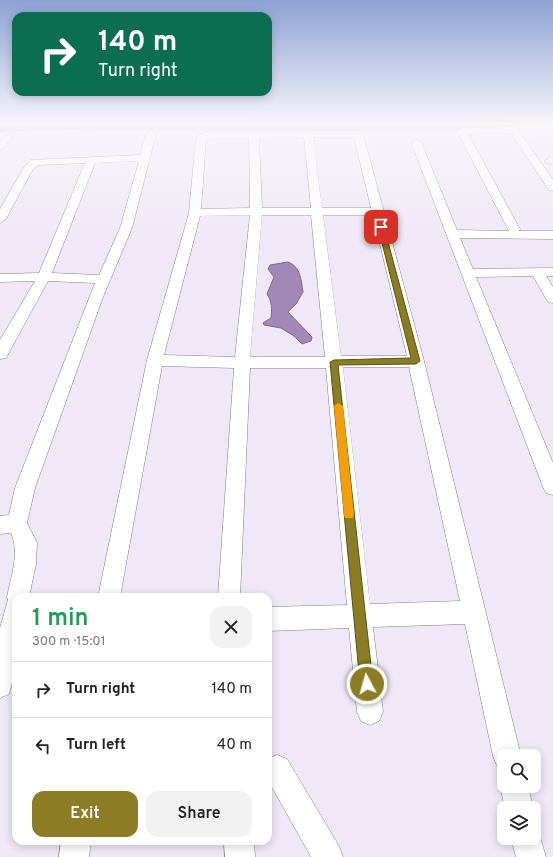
<!DOCTYPE html>
<meta charset="utf-8">
<style>
:root{--surface:#fff;--page:#f2f2f2;--text:#222;--muted:#767676;--line:#e0e0e0;--accent:#8c7d24}
body{margin:0;font-family:Overpass,sans-serif;background:var(--page);color:var(--text);height:100vh;display:flex;flex-direction:column;font-size:15px;white-space:nowrap}
*{box-sizing:border-box;margin:0}
p{font-size:13px;color:var(--muted)}
.icon{flex:none;width:22px;height:22px;fill:none;stroke:currentColor;stroke-width:2;stroke-linecap:round;stroke-linejoin:round}
.map{position:relative;flex:1;overflow:hidden}
.panel{position:absolute;left:12px;top:593px;width:260px;height:252px;display:flex;flex-direction:column;background:var(--surface);border-radius:12px;box-shadow:0 2px 10px #0003}
.panel>*{flex:none}
.top-card{position:absolute;left:12px;top:12px;width:260px;height:84px;border-radius:12px;box-shadow:0 2px 10px #0003;background:#0b6e4f;color:#fff;overflow:hidden}
.fabs{position:absolute;left:497px;top:749px;display:grid;gap:8px}
.fabs a{display:grid;place-items:center;width:44px;height:44px;border-radius:8px;background:var(--surface);box-shadow:0 2px 10px #0003;font-size:20px}
.pin{position:absolute;display:grid;place-items:center;width:34px;height:34px;color:#fff;margin:-17px;border-radius:8px;box-shadow:0 2px 6px #0006}
.me{position:absolute;width:44px;margin:-22px;rotate:354deg;stroke-linejoin:round;filter:drop-shadow(0 0 3px #0008)}
.turn{display:flex;align-items:center;gap:14px;height:84px;padding:0 20px;font-size:18px}
.turn .icon{width:52px;height:52px;stroke-width:2.5}
.turn b{display:block;font-size:28px;line-height:34px}
.round{display:grid;place-items:center;flex:none;width:42px;height:42px;border-radius:12px;background:var(--page)}
.overview{display:flex;align-items:center;justify-content:space-between;height:68px;padding:0 20px}
h1{font-size:24px;font-weight:600;line-height:30px;color:#1e9e55}
.primary-button{display:flex;gap:8px;margin-top:auto;padding:8px 20px}
.primary-button a{flex:1;height:46px;border-radius:12px;background:var(--accent);color:#fff;font-size:16px;font-weight:600;line-height:46px;text-align:center}
.primary-button a+a{background:var(--page);color:var(--text)}
ul{padding:0;list-style:none}
li{display:flex;align-items:center;gap:12px;height:56px;padding:0 20px;border-top:1px solid var(--line)}
li div{flex:1}
li b{display:block;font-size:15px}
li em{font-style:normal}
.map>svg:first-child{display:block}
.green{fill:#e9ceff}
.water{fill:#a288b6;stroke:#7b688a}
.lines{fill:none;stroke-linecap:round;stroke-linejoin:round}
.canal{fill:#a288b6;fill-rule:evenodd}
.minor-casing{stroke:#847d89;stroke-width:1}
.minor{fill:#fff;fill-rule:evenodd}
.route{fill:#8c7d24;stroke:#5b5117}
.slow{fill:#f59e0b}
</style>
<div class="map">
<svg width="553" height="857" viewBox="0 0 553 857">
<rect width="100%" height="100%" fill="#f0e8f6"/>
<!-- green -->
<path class="green" d="M 85,123 L 251,123 L 251,124 L 83,125 Z"/>
<!-- water -->
<path class="water" d="M 288,262 C 301,267 301,280 303,292 L 296,304 L 288,312 L 312,337 L 311,341 L 302,344 L 294,336 L 281,328 L 264,325 L 263,323 L 271,318 C 272,309 272,301 267,294 L 274,277 L 268,269 L 270,265 Z"/>
<g class="lines">
<!-- canal -->
<path class="canal" d="M 498,123 L 528,123 L 524,126 L 465,131 L 64,130 L 0,132 L 0,126 L 64,124 L 465,125 Z"/>
<!-- minor casing -->
<g class="minor-casing">
<g id="minor">
<path d="M 530,123 L 553,123 L 553,129 L 532,125 Z"/>
<path d="M 514,127 L 517,128 L 553,180 L 553,191 L 549,190 L 511,133 L 468,134 L 520,229 L 519,231 L 553,231 L 553,239 L 460,238 L 473,269 L 553,268 L 553,276 L 546,276 L 553,287 L 553,303 L 548,302 L 533,276 L 476,277 L 553,463 L 553,495 L 546,493 L 543,487 L 411,142 L 416,139 L 421,142 L 457,230 L 509,231 L 457,131 L 462,128 Z"/>
<path d="M 151,131 L 156,134 L 132,228 L 103,297 L 35,488 L 27,523 L 37,543 L 36,564 L 29,597 L 16,597 L 16,668 L 9,694 L 0,698 L 0,628 L 8,600 L 7,597 C 11,576 20,553 11,533 L 0,534 L 0,516 L 9,515 L 15,488 L 95,283 L 48,281 L 6,358 L 0,359 L 0,340 L 35,281 L 0,282 L 0,274 L 39,273 L 85,163 L 38,165 L 33,169 L 6,219 L 0,223 L 0,209 L 24,167 L 31,160 L 140,155 L 146,134 ZM 139,161 L 120,228 L 99,275 L 52,273 L 95,163 Z"/>
<path d="M 358,131 L 363,134 L 424,361 L 521,756 L 504,756 L 504,768 L 497,766 L 493,756 L 465,624 L 373,627 L 383,712 L 379,721 L 370,725 L 361,721 L 357,712 L 349,628 L 268,631 L 268,607 L 347,605 L 326,368 L 250,368 L 240,597 L 218,597 L 234,368 L 162,366 L 120,597 L 98,597 L 147,360 L 189,213 L 196,137 L 206,132 ZM 304,137 L 311,208 L 262,208 L 259,138 ZM 313,137 L 354,137 L 371,208 L 322,208 ZM 249,138 L 250,208 L 201,209 L 206,139 ZM 250,215 L 235,357 L 164,355 L 200,216 ZM 262,215 L 311,215 L 325,357 L 250,357 ZM 323,215 L 373,215 L 407,356 L 341,356 ZM 343,367 L 409,367 L 460,601 L 370,604 Z"/>
<path d="M 0,132 L 12,137 L 3,149 L 0,150 Z"/>
<path d="M 550,158 L 553,158 L 553,164 L 546,163 L 545,161 Z"/>
<path d="M 277,755 L 287,759 L 339,846 L 343,857 L 311,857 L 268,780 L 268,759 Z"/>
<path d="M 504,776 L 504,786 L 528,786 L 533,808 L 505,808 L 500,786 Z"/>
<path d="M 534,826 L 537,827 L 546,857 L 516,857 L 511,838 L 534,838 Z"/>
<path d="M 61,841 L 91,841 L 89,857 L 59,857 Z"/>
<path d="M 224,841 L 254,841 L 255,857 L 225,857 Z"/>
</g>
</g>
<!-- minor -->
<use href="#minor" class="minor"/>
</g>
<!-- sky -->
<linearGradient id="sky" x2="0" y2="1"><stop stop-color="#8ca2d4"/><stop offset="0.51" stop-color="#f8f5fb"/><stop offset="1" stop-color="#f8f5fb" stop-opacity="0"/></linearGradient>
<rect width="553" height="243" fill="url(#sky)"/>
<!-- route -->
<path class="route" d="M 381,225 L 384,227 L 420,361 L 416,364 L 338,365 L 373,684 L 371,689 L 367,691 L 362,689 L 360,684 L 330,362 L 334,360 L 411,358 L 378,227 Z"/>
<!-- slow -->
<path class="slow" d="M 338,403 L 343,406 L 354,515 L 353,518 L 345,518 L 344,515 L 334,406 Z"/>
</svg>
<div class="fabs">
<a><svg class="icon" aria-label="search" viewBox="0 0 24 24"><circle cx="10" cy="10" r="6"/><path d="M15 15l6 6"/></svg></a>
<a><svg class="icon" aria-label="layers" viewBox="0 0 24 24"><path d="M12 4l9 5-9 5-9-5zM3 14l9 5 9-5"/></svg></a>
</div>
<div class="pin" style="left:381px;top:227px;background:#d93025"><svg class="icon" aria-label="arrive" viewBox="0 0 24 24"><path d="M6 21V4h12l-3 4 3 4H6"/></svg></div>
<svg class="me" style="left:367px;top:684px" viewBox="-20 -20 40 40"><circle r="17" fill="#8c7d24" stroke="#fff" stroke-width="3"/><path d="M0-11L8 9 0 5-8 9z" fill="#fff"/></svg>
<div class="top-card">
<div class="turn"><svg class="icon" aria-label="right" viewBox="0 0 24 24"><path d="M7 20v-9h11M14 6l5 5-5 5"/></svg><div><b>140 m</b>Turn right</div></div>
</div>
<section class="panel">
<div class="overview"><div><h1>1 min</h1><p>300 m · 15:01</p></div><a class="round"><svg class="icon" aria-label="close" viewBox="0 0 24 24"><path d="M6 6l12 12M18 6L6 18"/></svg></a></div>
<ul>
<li><svg class="icon" aria-label="right" viewBox="0 0 24 24"><path d="M7 20v-9h11M14 6l5 5-5 5"/></svg><div><b>Turn right</b></div><em>140 m</em></li>
<li><svg class="icon" aria-label="left" viewBox="0 0 24 24"><path d="M17 20v-9H6M10 6l-5 5 5 5"/></svg><div><b>Turn left</b></div><em>40 m</em></li>
</ul>
<div class="primary-button"><a>Exit</a><a>Share</a></div>
</section>
</div>
